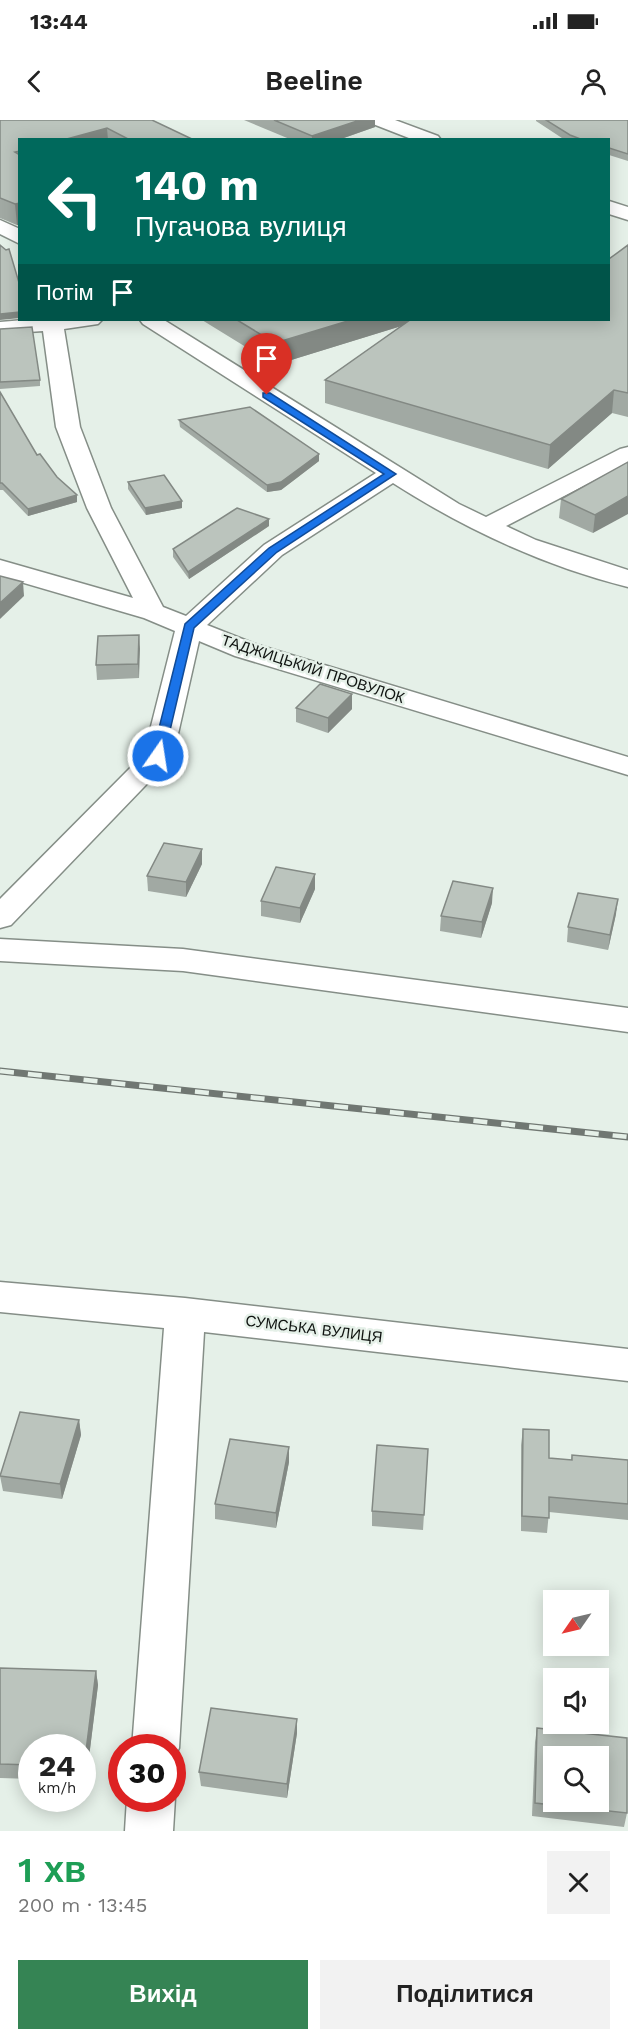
<!DOCTYPE html>
<html lang="uk">
<meta charset="utf-8">
<style>
:root{--surface:#fff;--page:#f2f2f2;--text:#222;--muted:#767676;--accent:#358454}
body{margin:0;font-family:"Work Sans",sans-serif;background:var(--page);color:var(--text);height:100vh;display:flex;flex-direction:column;font-size:22px;white-space:nowrap}
*{box-sizing:border-box;margin:0}
p{font-size:20px;color:var(--muted)}
.icon{flex:none;width:33px;height:33px;fill:none;stroke:currentColor;stroke-width:2;stroke-linecap:round;stroke-linejoin:round}
.map{position:relative;height:1711px;overflow:hidden}
.sheet{display:flex;flex-direction:column;background:var(--surface);flex:1}
.sheet>*{flex:none}
.top-card{position:absolute;left:18px;top:18px;width:592px;height:183px;border-radius:0px;box-shadow:0 3px 15px #0003;background:#00695c;color:#fff;overflow:hidden}
.needle{width:39px;rotate:236deg}
.buttons{position:absolute;left:543px;top:1470px;display:grid;gap:12px}
.buttons a{display:grid;place-items:center;width:66px;height:66px;border-radius:0px;background:var(--surface);box-shadow:0 3px 15px #0003;font-size:30px}
.speed{position:absolute;left:18px;top:1614px;display:flex;gap:12px;font-size:30px;font-weight:700;text-align:center}
.speed>*{display:grid;place-content:center;width:78px;height:78px;border-radius:50%;background:var(--surface);box-shadow:0 3px 15px #0003;line-height:1}
.speed small{font-size:15px;font-weight:400}
.speed .limit{border:9px solid #d22;background:#fff;color:#111}
.pin{position:absolute;display:grid;place-items:center;width:51px;height:51px;color:#fff;margin:-62px -26px;border-radius:50% 50% 50% 0;rotate:-45deg;box-shadow:0 0 6px #0007}
.pin .icon{rotate:45deg}
.me{position:absolute;width:66px;margin:-33px;rotate:13deg;stroke-linejoin:round;filter:drop-shadow(0 0 4px #0008)}
.turn{display:flex;align-items:center;gap:21px;height:126px;padding:0 18px;font-size:27px}
.turn .icon{width:78px;height:78px;stroke-width:2.5}
.turn b{display:block;font-size:42px;line-height:51px}
.then{display:flex;align-items:center;height:57px;padding:0 18px;background:#0003;gap:12px;font-size:22px}
.round{display:grid;place-items:center;flex:none;width:63px;height:63px;border-radius:0px;background:var(--page)}
.head{display:flex;align-items:center;justify-content:space-between;height:102px;padding:0 18px}
h1{font-size:36px;font-weight:600;line-height:45px;color:#1e9e55}
.button{display:flex;gap:12px;margin-top:auto;padding:12px 18px}
.button a{flex:1;height:69px;border-radius:0px;background:var(--accent);color:#fff;font-size:24px;font-weight:600;line-height:69px;text-align:center}
.button a+a{background:var(--page);color:var(--text)}
.status{display:flex;justify-content:space-between;align-items:center;height:42px;padding:0 30px;background:var(--surface);direction:ltr}
.status svg{height:16px;fill:currentColor}
header{display:flex;justify-content:space-between;align-items:center;height:78px;padding:0 18px;background:var(--surface);font-size:27px;font-weight:600}
.map>svg:first-child{display:block}
.lines{fill:none;stroke-linecap:round;stroke-linejoin:round}
.minor-casing{stroke:#858e87;stroke-width:3}
.minor{fill:#fff;fill-rule:evenodd}
.rail-casing{stroke:#707772;stroke-width:7}
.rail{stroke:#e5f0e8;stroke-width:4.5;stroke-dasharray:14;stroke-linecap:butt}
.wall{fill:#a1a9a3}
.shaded-wall{fill:#838984}
.building{fill:#bbc4bd;stroke:#838984;stroke-width:1.5;fill-rule:evenodd}
.route{fill:#1a73e8;stroke:#114b97;stroke-width:1.5}
.labels{text-anchor:middle;dominant-baseline:central;stroke-width:5;stroke-linejoin:round;paint-order:stroke}
.street-label{font-size:15px;fill:#111512;stroke:#e5f0e8}
</style>
<div class="status"><b>13:44</b><svg viewBox="0 0 49 12"><path d="M0 12V9h3v3zM5 12V6h3v6zM10 12V3h3v9zM15 12V0h3v12zM26 1h20v11H26zM47 4h2v5h-2z"/></svg></div>
<header><svg class="icon" aria-label="back" viewBox="0 0 24 24"><path d="M15 5l-7 7 7 7"/></svg>Beeline<svg class="icon" aria-label="person" viewBox="0 0 24 24"><circle cx="12" cy="8" r="4"/><path d="M4 21q1-7 8-7t8 7"/></svg></header>
<div class="map">
<svg width="628" height="1711" viewBox="0 0 628 1711">
<rect width="100%" height="100%" fill="#e5f0e8"/>
<g class="lines">
<!-- minor casing -->
<g class="minor-casing">
<g id="minor">
<path d="M 370,0 L 395,0 L 438,16 L 441,20 L 414,20 L 373,4 Z"/>
<path d="M 609,81 L 628,87 L 628,100 L 609,94 Z"/>
<path d="M 0,100 L 20,109 L 20,124 L 0,114 Z"/>
<path d="M 24,200 L 102,200 L 98,204 L 64,209 L 80,307 L 111,388 L 163,487 L 186,496 L 264,425 L 376,353 L 143,204 L 140,200 L 164,200 L 459,384 L 486,397 L 620,329 L 628,327 L 628,343 L 506,406 L 536,420 L 628,450 L 628,467 C 544,446 465,409 393,363 L 282,435 L 207,505 L 255,524 L 628,637 L 628,655 L 235,536 L 199,521 L 173,636 L 168,642 L 11,805 L 0,808 L 0,779 L 144,634 L 175,511 L 144,498 L 0,456 L 0,440 L 133,478 L 87,388 L 56,307 L 43,211 L 0,214 L 0,202 Z"/>
<path d="M 0,819 L 183,829 L 628,888 L 628,912 L 183,851 L 0,841 Z"/>
<path d="M 0,1162 L 185,1178 L 628,1229 L 628,1261 L 204,1212 L 179,1628 L 172,1642 L 172,1628 L 132,1628 L 164,1208 L 0,1192 Z"/>
<path d="M 172,1672 L 175,1678 L 173,1711 L 125,1711 L 127,1678 L 172,1678 Z"/>
</g>
</g>
<!-- minor -->
<use href="#minor" class="minor"/>
<!-- rail casing -->
<g class="rail-casing">
<path id="rail" d="M 0,951 L 628,1017"/>
</g>
<!-- rail -->
<use href="#rail" class="rail"/>
</g>
<!-- wall -->
<g class="wall">
<path d="M 0,0 L 152,0 L 194,20 L 20,20 L 20,105 L 17,105 L 0,98 Z"/>
<path d="M 244,0 L 375,0 L 375,7 L 338,20 L 292,20 Z"/>
<path d="M 536,0 L 628,0 L 628,41 L 609,35 L 609,20 L 565,20 L 536,1 Z"/>
<path d="M 628,125 L 628,297 L 612,293 L 548,349 L 325,283 L 325,260 L 401,206 L 275,245 L 202,200 L 609,200 Z"/>
<path d="M 0,209 L 40,260 L 40,266 L 0,269 Z"/>
<path d="M 0,272 L 37,335 L 77,382 L 28,396 L 3,370 L 0,370 Z"/>
<path d="M 179,300 L 319,341 L 281,370 L 267,372 L 180,307 Z"/>
<path d="M 628,342 L 593,413 L 559,398 L 561,379 Z"/>
<path d="M 128,362 L 182,388 L 146,395 L 128,369 Z"/>
<path d="M 269,406 L 189,459 L 173,437 L 173,429 Z"/>
<path d="M 139,515 L 139,558 L 97,560 L 96,545 Z"/>
<path d="M 296,588 L 352,589 L 328,613 L 296,602 Z"/>
<path d="M 202,729 L 202,744 L 186,777 L 148,771 L 147,756 Z"/>
<path d="M 315,769 L 300,803 L 261,796 L 261,781 Z"/>
<path d="M 492,783 L 481,818 L 440,811 L 441,796 Z"/>
<path d="M 616,794 L 608,830 L 567,822 L 568,807 Z"/>
<path d="M 79,1300 L 81,1315 L 62,1379 L 3,1371 L 0,1356 Z"/>
<path d="M 523,1309 L 549,1338 L 571,1340 L 572,1335 L 628,1340 L 628,1400 L 549,1392 L 547,1413 L 521,1411 L 521,1325 Z"/>
<path d="M 289,1327 L 289,1342 L 276,1408 L 215,1399 L 215,1384 Z"/>
<path d="M 428,1329 L 423,1410 L 372,1406 L 372,1391 Z"/>
<path d="M 0,1548 L 96,1551 L 98,1565 L 86,1661 L 82,1661 L 82,1628 L 32,1628 L 32,1659 L 0,1658 Z"/>
<path d="M 537,1608 L 627,1693 L 624,1707 L 532,1696 L 535,1622 Z"/>
<path d="M 297,1613 L 287,1678 L 201,1666 L 199,1652 Z"/>
</g>
<!-- shaded-wall -->
<g class="shaded-wall">
<path d="M 360,0 L 375,0 L 375,7 L 338,20 L 312,20 L 312,16 Z"/>
<path d="M 107,8 L 108,20 L 63,20 Z"/>
<path d="M 20,83 L 20,105 L 17,105 L 15,84 Z"/>
<path d="M 20,192 L 20,198 L 0,200 L 0,194 Z"/>
<path d="M 351,200 L 421,200 L 275,245 L 275,223 Z"/>
<path d="M 614,270 L 612,293 L 548,349 L 550,325 Z"/>
<path d="M 319,334 L 319,341 L 281,370 L 267,372 L 267,365 Z"/>
<path d="M 77,375 L 77,382 L 28,396 L 28,389 Z"/>
<path d="M 628,376 L 628,394 L 593,413 L 595,395 Z"/>
<path d="M 182,381 L 182,388 L 146,395 L 145,388 Z"/>
<path d="M 269,399 L 269,406 L 189,459 L 188,452 Z"/>
<path d="M 23,462 L 24,476 L 0,499 L 0,483 Z"/>
<path d="M 139,515 L 140,529 L 139,558 L 138,544 Z"/>
<path d="M 352,574 L 352,589 L 328,613 L 328,598 Z"/>
<path d="M 202,729 L 202,744 L 186,777 L 186,762 Z"/>
<path d="M 315,754 L 315,769 L 300,803 L 300,788 Z"/>
<path d="M 493,768 L 492,783 L 481,818 L 482,802 Z"/>
<path d="M 618,779 L 616,794 L 608,830 L 610,815 Z"/>
<path d="M 79,1300 L 81,1315 L 62,1379 L 60,1364 Z"/>
<path d="M 289,1327 L 289,1342 L 276,1408 L 276,1393 Z"/>
<path d="M 96,1551 L 98,1565 L 86,1661 L 84,1647 Z"/>
<path d="M 297,1599 L 297,1613 L 287,1678 L 287,1664 Z"/>
</g>
<!-- building -->
<g class="building">
<path d="M 0,0 L 152,0 L 194,20 L 130,20 L 107,8 L 63,20 L 20,20 L 20,31 L 15,32 L 20,35 L 20,83 L 15,84 L 0,78 Z"/>
<path d="M 274,0 L 360,0 L 312,16 Z"/>
<path d="M 546,0 L 628,0 L 628,34 L 609,28 L 609,20 L 583,20 L 570,15 Z"/>
<path d="M 0,125 L 6,130 L 9,129 L 20,166 L 20,192 L 0,194 Z"/>
<path d="M 628,125 L 628,273 L 614,270 L 550,325 L 325,260 L 410,200 L 609,200 L 609,139 Z"/>
<path d="M 237,200 L 351,200 L 275,223 Z"/>
<path d="M 32,207 L 40,260 L 0,262 L 0,209 Z"/>
<path d="M 0,272 L 37,335 L 40,334 L 57,357 L 77,375 L 28,389 L 2,363 L 0,363 Z"/>
<path d="M 250,287 L 319,334 L 281,362 L 267,365 L 179,300 Z"/>
<path d="M 628,342 L 628,376 L 595,395 L 561,379 Z"/>
<path d="M 164,355 L 182,381 L 145,388 L 128,362 Z"/>
<path d="M 237,388 L 269,399 L 188,452 L 173,429 Z"/>
<path d="M 0,456 L 23,462 L 0,483 Z"/>
<path d="M 139,515 L 138,544 L 96,545 L 98,516 Z"/>
<path d="M 320,564 L 352,574 L 328,598 L 296,588 Z"/>
<path d="M 164,723 L 202,729 L 186,762 L 147,756 Z"/>
<path d="M 276,747 L 315,754 L 300,788 L 261,781 Z"/>
<path d="M 453,761 L 493,768 L 482,802 L 441,796 Z"/>
<path d="M 578,773 L 618,779 L 610,815 L 568,807 Z"/>
<path d="M 20,1292 L 79,1300 L 60,1364 L 0,1356 Z"/>
<path d="M 523,1309 L 549,1310 L 549,1338 L 572,1340 L 572,1335 L 628,1340 L 628,1384 L 549,1377 L 549,1398 L 522,1396 Z"/>
<path d="M 230,1319 L 289,1327 L 276,1393 L 215,1384 Z"/>
<path d="M 377,1325 L 428,1329 L 424,1395 L 372,1391 Z"/>
<path d="M 0,1548 L 96,1551 L 84,1647 L 82,1647 L 82,1628 L 32,1628 L 32,1645 L 0,1644 Z"/>
<path d="M 211,1588 L 297,1599 L 287,1664 L 199,1652 Z"/>
<path d="M 537,1608 L 627,1618 L 627,1693 L 535,1683 ZM 554,1636 L 598,1636 L 598,1682 L 554,1682 Z"/>
</g>
<!-- route -->
<path class="route" d="M 263,273 L 270,273 L 396,354 L 277,432 L 194,508 L 164,636 L 162,639 L 154,639 L 152,636 L 185,504 L 269,428 L 384,354 L 263,277 Z"/>
<g class="labels">
<!-- street labels -->
<g class="street-label">
<text transform="translate(313 549) rotate(18)">ТАДЖИЦЬКИЙ ПРОВУЛОК</text>
<text transform="translate(314 1209) rotate(7)">СУМСЬКА ВУЛИЦЯ</text>
</g>
</g>
</svg>
<div class="buttons">
<a><svg class="needle" viewBox="-14 -14 28 28"><path d="M0-13l5 13h-10z" fill="#e53935"/><path d="M0 13l5-13h-10z" fill="#767676"/></svg></a>
<a><svg class="icon" aria-label="sound" viewBox="0 0 24 24"><path d="M4 9h4l5-4v14l-5-4H4zM17 9q2 3 0 6"/></svg></a>
<a><svg class="icon" aria-label="search" viewBox="0 0 24 24"><circle cx="10" cy="10" r="6"/><path d="M15 15l6 6"/></svg></a>
</div>
<div class="speed"><div>24<small>km/h</small></div><div class="limit">30</div></div>
<div class="pin" style="left:267px;top:275px;background:#d93025"><svg class="icon" aria-label="arrive" viewBox="0 0 24 24"><path d="M6 21V4h12l-3 4 3 4H6"/></svg></div>
<svg class="me" style="left:158px;top:636px" viewBox="-20 -20 40 40"><circle r="17" fill="#1a73e8" stroke="#fff" stroke-width="3"/><path d="M0-11L8 9 0 5-8 9z" fill="#fff"/></svg>
<div class="top-card">
<div class="turn"><svg class="icon" aria-label="left" viewBox="0 0 24 24"><path d="M17 20v-9H6M10 6l-5 5 5 5"/></svg><div><b>140 m</b>Пугачова вулиця</div></div>
<div class="then">Потім<svg class="icon" aria-label="arrive" viewBox="0 0 24 24"><path d="M6 21V4h12l-3 4 3 4H6"/></svg></div>
</div>
</div>
<section class="sheet">
<div class="head"><div><h1>1 хв</h1><p>200 m · 13:45</p></div><a class="round"><svg class="icon" aria-label="close" viewBox="0 0 24 24"><path d="M6 6l12 12M18 6L6 18"/></svg></a></div>
<div class="button"><a>Вихід</a><a>Поділитися</a></div>
</section>
